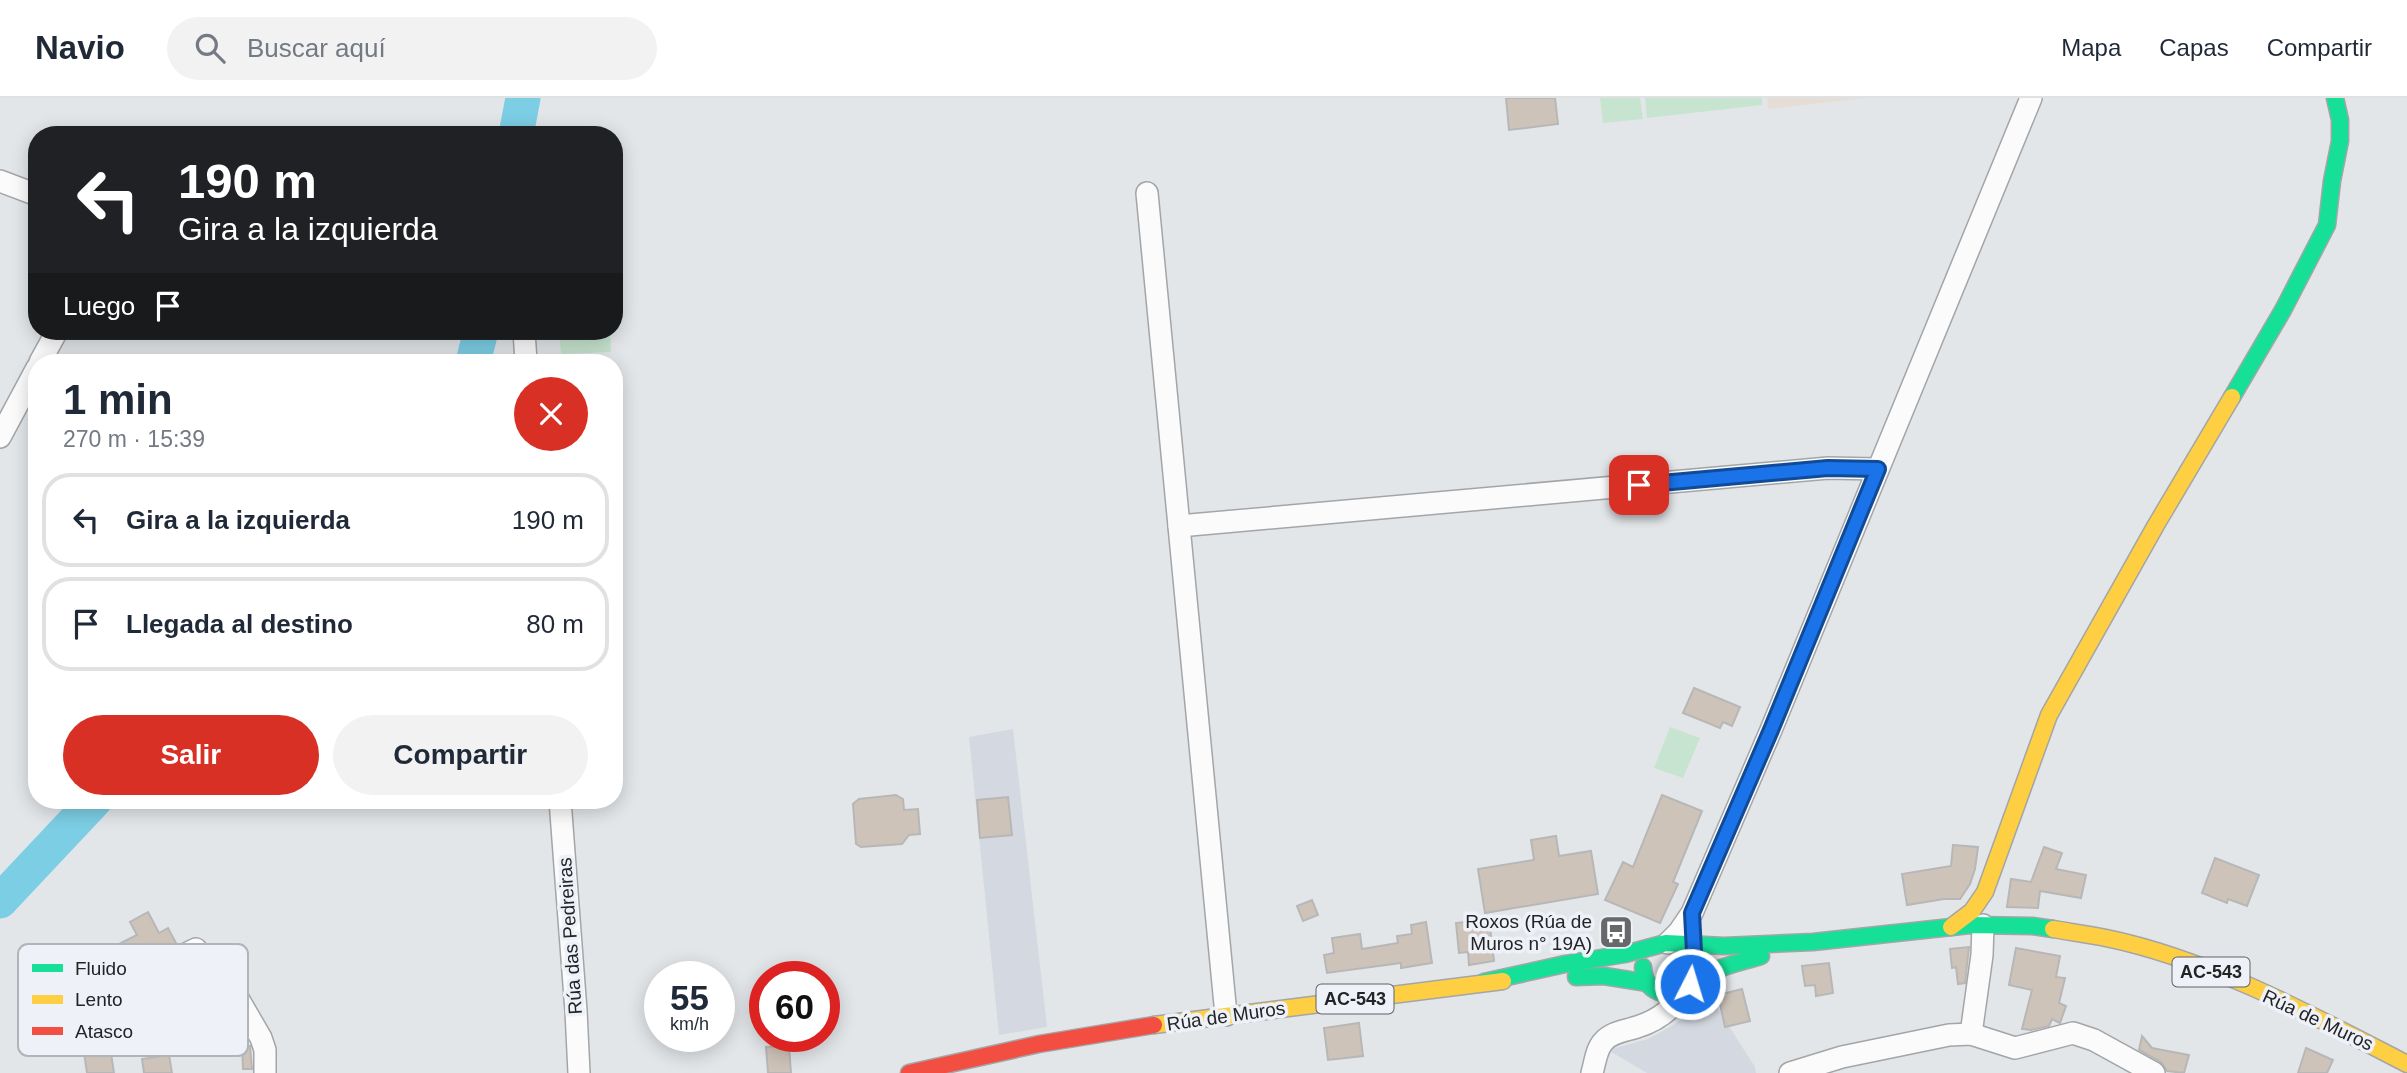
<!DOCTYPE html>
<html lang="es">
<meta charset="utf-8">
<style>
:root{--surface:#fff;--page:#f2f2f3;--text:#1f2937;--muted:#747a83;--line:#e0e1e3;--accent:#d93025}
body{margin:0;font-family:Arial,sans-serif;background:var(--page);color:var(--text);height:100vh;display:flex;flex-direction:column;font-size:26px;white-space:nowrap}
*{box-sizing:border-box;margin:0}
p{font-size:23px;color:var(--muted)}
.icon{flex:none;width:38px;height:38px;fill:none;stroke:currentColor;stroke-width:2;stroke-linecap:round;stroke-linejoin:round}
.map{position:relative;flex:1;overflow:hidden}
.sheet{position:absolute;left:28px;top:256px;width:595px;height:455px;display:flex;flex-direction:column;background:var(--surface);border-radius:28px;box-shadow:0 4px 18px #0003}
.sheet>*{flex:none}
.hud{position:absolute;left:28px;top:28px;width:595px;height:214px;border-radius:28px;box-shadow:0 4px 18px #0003;background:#202124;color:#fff;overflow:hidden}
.speed{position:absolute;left:644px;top:863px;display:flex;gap:14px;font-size:35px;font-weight:700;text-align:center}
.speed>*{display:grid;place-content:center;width:91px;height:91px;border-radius:50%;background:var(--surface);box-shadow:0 4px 18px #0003;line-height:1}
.speed small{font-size:18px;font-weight:400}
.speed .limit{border:10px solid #d22;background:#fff;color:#111}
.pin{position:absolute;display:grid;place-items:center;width:60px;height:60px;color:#fff;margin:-30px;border-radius:14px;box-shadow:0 4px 10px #0006}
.me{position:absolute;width:77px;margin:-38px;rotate:5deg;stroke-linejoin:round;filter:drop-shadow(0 0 5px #0008)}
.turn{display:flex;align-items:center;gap:24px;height:147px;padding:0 35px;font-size:32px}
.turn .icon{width:91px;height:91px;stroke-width:2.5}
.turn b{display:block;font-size:49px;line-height:60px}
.then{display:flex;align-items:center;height:66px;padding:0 35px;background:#0003;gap:14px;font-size:26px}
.round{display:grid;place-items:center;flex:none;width:74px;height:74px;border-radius:37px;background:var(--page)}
.head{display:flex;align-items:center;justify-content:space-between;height:119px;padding:0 35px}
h1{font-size:42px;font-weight:700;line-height:52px}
.button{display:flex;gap:14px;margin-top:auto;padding:14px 35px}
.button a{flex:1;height:80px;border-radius:42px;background:var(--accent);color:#fff;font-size:28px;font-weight:700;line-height:80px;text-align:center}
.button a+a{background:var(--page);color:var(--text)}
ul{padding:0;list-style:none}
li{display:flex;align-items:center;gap:21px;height:94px;margin:0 14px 10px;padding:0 21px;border:4px solid var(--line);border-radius:28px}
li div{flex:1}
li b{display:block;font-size:26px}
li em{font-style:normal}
header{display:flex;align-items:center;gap:42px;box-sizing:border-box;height:98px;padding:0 35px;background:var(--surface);border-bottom:2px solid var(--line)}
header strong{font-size:33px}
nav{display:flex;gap:38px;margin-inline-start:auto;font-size:24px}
.search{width:490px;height:63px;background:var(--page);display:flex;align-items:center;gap:18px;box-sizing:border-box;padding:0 24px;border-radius:38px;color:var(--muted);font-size:26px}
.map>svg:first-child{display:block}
.built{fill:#d4d8e0}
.education{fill:#e6ded6}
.green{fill:#c6e4cf}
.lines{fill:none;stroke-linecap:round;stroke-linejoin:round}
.river{stroke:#7ccee5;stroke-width:35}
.building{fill:#cec3b8;stroke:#b7b7b8;stroke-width:2}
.street-casing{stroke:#a3a5a7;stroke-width:24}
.fast-casing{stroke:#a3a5a7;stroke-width:19}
.slow-casing{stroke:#a3a5a7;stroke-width:19}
.jam-casing{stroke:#a3a5a7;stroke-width:19}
.street{stroke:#fbfbfc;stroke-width:21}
.fast{stroke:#16e098;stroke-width:16}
.slow{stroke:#ffcf43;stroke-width:16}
.jam{stroke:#f24e42;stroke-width:16}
.route-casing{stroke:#114b97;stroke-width:18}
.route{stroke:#1a73e8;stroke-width:12}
.labels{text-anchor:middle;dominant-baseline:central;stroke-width:7;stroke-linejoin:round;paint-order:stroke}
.shield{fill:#eef2f8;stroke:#5f6265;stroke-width:2}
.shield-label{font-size:18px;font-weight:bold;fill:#222426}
.poi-label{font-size:19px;fill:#222426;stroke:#eef2f8;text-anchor:end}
.street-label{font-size:19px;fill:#222426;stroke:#eef2f8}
.key{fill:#eef2f8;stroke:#b1b4b9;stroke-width:2}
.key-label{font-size:19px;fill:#222426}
</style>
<header>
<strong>Navio</strong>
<div class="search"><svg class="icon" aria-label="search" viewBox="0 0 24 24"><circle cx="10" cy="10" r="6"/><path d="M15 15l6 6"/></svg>Buscar aquí</div>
<nav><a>Mapa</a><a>Capas</a><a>Compartir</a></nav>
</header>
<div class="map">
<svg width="2407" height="975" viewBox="0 0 2407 975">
<rect width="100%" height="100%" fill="#e3e6e9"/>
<!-- built -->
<g class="built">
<path d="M 1013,631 L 1047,929 L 999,937 L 969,639 Z"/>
<path d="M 1705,896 L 1711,900 L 1755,969 L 1756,975 L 1647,975 L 1608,952 L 1648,941 L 1670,929 L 1691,915 Z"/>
</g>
<!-- education -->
<path class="education" d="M 1767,0 L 1866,0 L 1768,11 Z"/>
<!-- green -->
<g class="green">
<path d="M 1600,0 L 1640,0 L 1643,21 L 1603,25 Z"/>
<path d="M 1645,0 L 1762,0 L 1762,7 L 1647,20 Z"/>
<path d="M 559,233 L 610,233 L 611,254 L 561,256 Z"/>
<path d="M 1670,629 L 1700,640 L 1683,680 L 1654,670 Z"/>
</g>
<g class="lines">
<!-- river -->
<g class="river">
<path d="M 516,37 L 523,0"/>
<path d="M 473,264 L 481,233"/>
<path d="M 0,803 L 95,702"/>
</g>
</g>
<!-- building -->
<g class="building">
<path d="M 1506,0 L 1555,0 L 1558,26 L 1509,32 Z"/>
<path d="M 1694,590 L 1740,609 L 1732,628 L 1723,624 L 1720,630 L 1683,615 Z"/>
<path d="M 896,697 L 903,701 L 904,712 L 918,711 L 920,736 L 909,737 L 902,746 L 861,749 L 856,746 L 853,706 L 859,701 Z"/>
<path d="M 1662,697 L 1702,713 L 1673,784 L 1678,786 L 1660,825 L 1605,802 L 1623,764 L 1633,769 Z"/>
<path d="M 1008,699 L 1012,737 L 980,740 L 977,702 Z"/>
<path d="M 1556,738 L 1559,758 L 1591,753 L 1598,796 L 1485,815 L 1478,771 L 1534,762 L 1531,742 Z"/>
<path d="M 1953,747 L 1978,749 L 1975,771 L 1970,786 L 1960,801 L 1944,801 L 1907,807 L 1902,776 L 1951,768 Z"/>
<path d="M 2044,749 L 2062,755 L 2056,771 L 2086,777 L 2081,800 L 2040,793 L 2038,810 L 2007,809 L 2011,781 L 2031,784 Z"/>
<path d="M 2215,760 L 2259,777 L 2247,808 L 2228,801 L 2227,805 L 2202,795 Z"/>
<path d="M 1312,802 L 1318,817 L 1303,823 L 1297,808 Z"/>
<path d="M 148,814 L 159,835 L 168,830 L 176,845 L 150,858 L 148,868 L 152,877 L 137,886 L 117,847 L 137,837 L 130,824 Z"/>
<path d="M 1489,821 L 1494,863 L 1469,867 L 1468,854 L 1459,855 L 1456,825 Z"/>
<path d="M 1426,824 L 1432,865 L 1401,870 L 1401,865 L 1327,875 L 1324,857 L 1334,855 L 1332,840 L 1360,836 L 1362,851 L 1398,845 L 1397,838 L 1412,836 L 1411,827 Z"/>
<path d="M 1969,849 L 1965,885 L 1958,886 L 1956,869 L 1952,870 L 1950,851 Z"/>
<path d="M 2016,850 L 2060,858 L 2056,879 L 2065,880 L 2059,905 L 2066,908 L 2060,925 L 2052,921 L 2049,928 L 2031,932 L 2022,931 L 2032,892 L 2009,887 Z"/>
<path d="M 1829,865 L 1833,895 L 1816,898 L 1815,887 L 1805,888 L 1802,868 Z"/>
<path d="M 1742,891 L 1750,923 L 1725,929 L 1718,897 Z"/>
<path d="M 1359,925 L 1363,958 L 1328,962 L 1324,930 Z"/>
<path d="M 2142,938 L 2152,950 L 2189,957 L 2184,975 L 2167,973 L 2161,964 L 2139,952 Z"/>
<path d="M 242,948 L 250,948 L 252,971 L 243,971 Z"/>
<path d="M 789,948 L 791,975 L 768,975 L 766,949 Z"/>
<path d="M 110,949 L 114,975 L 87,975 L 84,954 Z"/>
<path d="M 2306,950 L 2333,962 L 2327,975 L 2298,975 Z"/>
<path d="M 169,957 L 172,975 L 144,975 L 142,961 Z"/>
</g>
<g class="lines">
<!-- street casing -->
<g class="street-casing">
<g id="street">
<path d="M 0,83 L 37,97"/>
<path d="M 1147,95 L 1226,917"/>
<path d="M 524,233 L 526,264"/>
<path d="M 40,264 L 57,233"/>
<path d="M 0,339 L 37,270"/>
<path d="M 1179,428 L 1828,370 L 1878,371"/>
<path d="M 560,702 L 576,913 L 579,975"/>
<path d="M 1668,845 L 1679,834 L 1692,815 L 1771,632 L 2031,0"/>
<path d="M 161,868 L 196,851 L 203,861 L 213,857 L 261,940 L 265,952 L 265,975"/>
<path d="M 1971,936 L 1982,857 L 1983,827"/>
<path d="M 1592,975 C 1595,965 1596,952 1603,944 C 1611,934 1625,933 1637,929 C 1660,922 1675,909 1687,889"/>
<path d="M 1790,975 L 1842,959 L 1949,937 L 1971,936 L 2015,950 L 2073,935 L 2094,942 L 2154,975"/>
</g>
</g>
<!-- fast casing -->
<g class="fast-casing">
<g id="fast">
<path d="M 2232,299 L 2283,212 L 2327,127 L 2332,83 L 2340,43 L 2340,22 L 2335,0"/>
<path d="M 1643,869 C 1644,879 1646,887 1655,892 C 1676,905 1696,881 1714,873 C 1729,866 1745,863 1761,858"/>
<path d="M 1576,879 L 1604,878 L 1648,885"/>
<path d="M 1484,884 L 1565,866 L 1625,856 L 1666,845 L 1724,848 L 1813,844 L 1970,827 L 2032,828 L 2053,831"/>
</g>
</g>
<!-- slow casing -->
<g class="slow-casing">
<g id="slow">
<path d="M 1951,829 L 1972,813 L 1985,794 L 2049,617 L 2156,427 L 2232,299"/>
<path d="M 2053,831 C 2070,834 2088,836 2106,840 C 2209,861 2314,918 2407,966"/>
<path d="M 1154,927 L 1503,883"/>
</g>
</g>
<!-- jam casing -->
<g class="jam-casing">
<path id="jam" d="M 909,975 L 1039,946 L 1154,927"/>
</g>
<!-- street -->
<use href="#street" class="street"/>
<!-- fast -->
<use href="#fast" class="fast"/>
<!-- slow -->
<use href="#slow" class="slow"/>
<!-- jam -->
<use href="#jam" class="jam"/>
</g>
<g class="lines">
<!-- route casing -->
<g class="route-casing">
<path id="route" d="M 1639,387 L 1828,370 L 1878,371 L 1771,632 L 1692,815 L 1695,873 L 1690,886"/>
</g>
<!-- route -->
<use href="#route" class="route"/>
</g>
<!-- icons -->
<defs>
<g id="bus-square" transform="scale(1.75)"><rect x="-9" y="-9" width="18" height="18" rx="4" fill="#66686a" stroke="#eef2f8"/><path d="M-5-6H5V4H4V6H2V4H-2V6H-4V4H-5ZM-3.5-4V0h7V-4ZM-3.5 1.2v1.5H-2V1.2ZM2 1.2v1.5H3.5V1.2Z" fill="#fff"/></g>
</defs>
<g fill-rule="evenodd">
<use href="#bus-square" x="1616" y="834"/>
</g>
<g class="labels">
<!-- shield labels -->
<g class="shield">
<rect x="2172.5" y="859.5" width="77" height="29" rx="5"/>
<rect x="1316.5" y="886.5" width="77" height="29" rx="5"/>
</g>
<g class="shield-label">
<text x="2211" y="874">AC-543</text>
<text x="1355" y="901">AC-543</text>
</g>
<!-- poi labels -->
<g class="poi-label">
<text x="1592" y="823">Roxos (Rúa de<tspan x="1592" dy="22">Muros n° 19A)</tspan></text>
</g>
<!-- street labels -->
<g class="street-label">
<text transform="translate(570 838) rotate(-94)">Rúa das Pedreiras</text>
<text transform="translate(1226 918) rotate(-8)">Rúa de Muros</text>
<text transform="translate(2318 922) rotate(25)">Rúa de Muros</text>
</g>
</g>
<!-- legend -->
<rect x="18" y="846" width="230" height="112" rx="10" class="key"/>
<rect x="32" y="866" width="31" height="8" fill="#16e098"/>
<rect x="32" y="897" width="31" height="9" fill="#ffcf43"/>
<rect x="32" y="929" width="31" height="8" fill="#f24e42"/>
<g class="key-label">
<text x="75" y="877">Fluido</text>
<text x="75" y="908">Lento</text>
<text x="75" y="940">Atasco</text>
</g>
</svg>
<div class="speed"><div>55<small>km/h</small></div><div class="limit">60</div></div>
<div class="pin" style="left:1639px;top:387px;background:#d93025"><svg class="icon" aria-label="arrive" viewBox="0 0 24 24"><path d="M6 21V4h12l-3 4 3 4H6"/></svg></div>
<svg class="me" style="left:1690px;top:886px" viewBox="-20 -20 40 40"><circle r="17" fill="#1a73e8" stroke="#fff" stroke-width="3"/><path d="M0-11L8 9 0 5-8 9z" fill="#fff"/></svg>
<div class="hud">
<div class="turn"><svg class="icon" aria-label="left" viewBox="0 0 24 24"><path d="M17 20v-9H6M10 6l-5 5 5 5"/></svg><div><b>190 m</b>Gira a la izquierda</div></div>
<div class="then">Luego<svg class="icon" aria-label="arrive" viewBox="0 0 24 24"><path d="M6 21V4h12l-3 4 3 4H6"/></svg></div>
</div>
<section class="sheet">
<div class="head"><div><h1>1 min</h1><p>270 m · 15:39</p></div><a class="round" style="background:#d93025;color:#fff"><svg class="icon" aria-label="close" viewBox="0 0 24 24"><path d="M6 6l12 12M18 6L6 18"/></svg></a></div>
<ul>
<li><svg class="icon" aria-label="left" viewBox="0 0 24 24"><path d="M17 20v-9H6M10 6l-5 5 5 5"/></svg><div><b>Gira a la izquierda</b></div><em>190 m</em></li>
<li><svg class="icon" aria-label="arrive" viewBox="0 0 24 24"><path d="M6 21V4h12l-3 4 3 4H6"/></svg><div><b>Llegada al destino</b></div><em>80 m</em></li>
</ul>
<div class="button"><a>Salir</a><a>Compartir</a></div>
</section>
</div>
